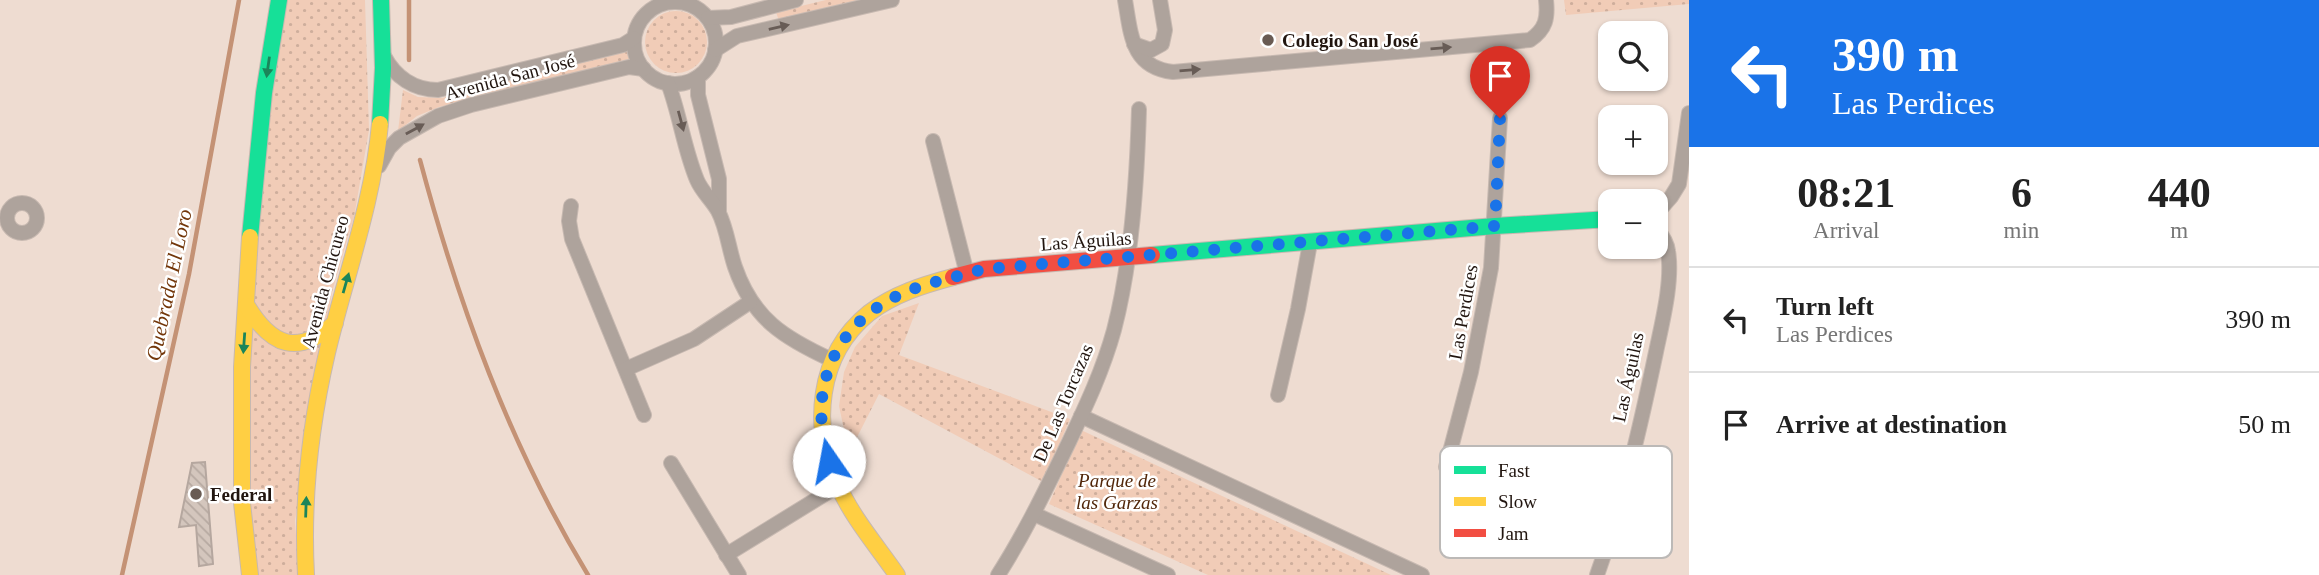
<!DOCTYPE html>
<meta charset="utf-8">
<style>
:root{--surface:#fff;--page:#f6f6f6;--text:#222;--muted:#767676;--line:#e0e0e0}
body{margin:0;font-family:"Times New Roman",serif;background:var(--page);color:var(--text);height:100vh;display:flex;flex-direction:column;font-size:26px;white-space:nowrap}
*{box-sizing:border-box;margin:0}
p{font-size:23px;color:var(--muted)}
.icon{flex:none;width:38px;height:38px;fill:none;stroke:currentColor;stroke-width:2;stroke-linecap:round;stroke-linejoin:round}
.map{position:relative;flex:1;overflow:hidden}
.sheet{display:flex;flex-direction:column;background:var(--surface);width:630px}
.sheet>*{flex:none}
.hud{background:#1a73e8;color:#fff;overflow:hidden}
.tools{position:absolute;left:1598px;top:21px;display:grid;gap:14px}
.tools a{display:grid;place-items:center;width:70px;height:70px;border-radius:14px;background:var(--surface);box-shadow:0 2px 5px #0004;font-size:35px}
.pin{position:absolute;display:grid;place-items:center;width:60px;height:60px;color:#fff;margin:-72px -30px;border-radius:50% 50% 50% 0;rotate:-45deg;box-shadow:0 0 7px #0007}
.pin .icon{rotate:45deg}
.me{position:absolute;width:77px;margin:-38px;rotate:348deg;stroke-linejoin:round;filter:drop-shadow(0 0 5px #0008)}
.turn{display:flex;align-items:center;gap:24px;height:147px;padding:0 28px;font-size:32px}
.turn .icon{width:91px;height:91px;stroke-width:2.5}
.turn b{display:block;font-size:49px;line-height:60px}
.eta{display:flex;justify-content:space-evenly;align-items:center;height:119px;text-align:center}
.eta b{font-size:42px;font-weight:700;line-height:49px}
ul{padding:0;list-style:none}
li{display:flex;align-items:center;gap:21px;height:105px;padding:0 28px;border-top:2px solid var(--line)}
li div{flex:1}
li b{display:block;font-size:26px}
li em{font-style:normal}
main{display:flex;flex:1;min-height:0}
.map>svg:first-child{display:block}
.grass{fill:url(#grass-dots)}
.lines{fill:none;stroke-linecap:round;stroke-linejoin:round}
.stream{stroke:#c49275;stroke-width:4.5}
.building{fill:url(#building-back-hatch);stroke:#b5a79f;stroke-width:2}
.street-casing{stroke:#c7b9b1;stroke-width:16}
.fast-casing{stroke:#c7b9b1;stroke-width:18}
.slow-casing{stroke:#c7b9b1;stroke-width:18}
.jam-casing{stroke:#c7b9b1;stroke-width:18}
.street{stroke:#aea39c;stroke-width:14}
.fast{stroke:#16e098;stroke-width:16}
.slow{stroke:#ffcf43;stroke-width:16}
.jam{stroke:#f24e42;stroke-width:16}
.oneway{fill:#685c56}
.oneway2{fill:#1b855a}
.route{stroke:#1a73e8;stroke-width:12;stroke-dasharray:0 21.6}
.poi-dot{fill:#695b53;stroke:#fff;stroke-width:2.5}
.labels{text-anchor:middle;dominant-baseline:central;stroke-width:5;stroke-linejoin:round;paint-order:stroke}
.poi-label{font-size:19px;font-weight:bold;fill:#21150f;stroke:#fff;text-anchor:start}
.street-label{font-size:19px;fill:#21150f;stroke:#fff}
.park-label{font-size:19px;font-style:italic;fill:#512609;stroke:#fff}
.water-label{font-size:21px;font-style:italic;fill:#73370a;stroke:#fff}
.key{fill:#fff;stroke:#bcb9b7;stroke-width:2}
.key-label{font-size:19px;fill:#21150f}
</style>
<main>
<div class="map">
<svg width="1689" height="575" viewBox="0 0 1689 575">
<defs>
<pattern id="grass-dots" width="8" height="8" patternUnits="userSpaceOnUse" patternTransform="scale(1.75)"><rect width="8" height="8" fill="#f1ccb7"/><path d="M2 2h.1M6 6h.1" fill="none" stroke="#ceae9c" stroke-width="1.8" stroke-linecap="round"/></pattern>
<pattern id="building-back-hatch" width="6" height="6" patternUnits="userSpaceOnUse" patternTransform="scale(1.75)"><rect width="6" height="6" fill="#d4c6bd"/><path d="M-1 5l2 2M0 0l6 6M5-1l2 2" fill="none" stroke="#b6a9a1"/></pattern>
</defs>
<rect width="100%" height="100%" fill="#eedcd1"/>
<!-- grass -->
<g class="grass">
<path d="M 288,0 L 365,0 L 369,130 L 354,217 L 332,292 L 295,521 L 299,575 L 257,575 C 244,497 248,411 252,332 C 258,221 265,109 288,0 Z"/>
<path d="M 826,0 L 858,0 L 779,21 L 776,12 Z"/>
<path d="M 1564,0 L 1689,0 L 1689,4 L 1566,15 Z"/>
<circle cx="676" cy="42" r="31"/>
<path d="M 627,51 L 629,59 L 439,107 L 417,116 L 398,131 L 403,90 L 418,97 L 442,98 Z"/>
<path d="M 919,303 L 899,355 L 1070,419 L 1043,482 L 879,394 L 849,453 L 839,406 L 844,372 L 855,347 L 882,316 Z"/>
<path d="M 1081,430 L 1391,575 L 1208,575 L 1049,504 Z"/>
</g>
<g class="lines">
<!-- stream -->
<g class="stream">
<path d="M 409,60 L 409,0"/>
<path d="M 420,160 C 459,306 510,446 588,575"/>
<path d="M 122,575 L 189,274 L 239,0"/>
</g>
</g>
<!-- building -->
<path class="building" d="M 205,462 L 213,564 L 199,566 L 196,525 L 179,527 L 192,463 Z"/>
<g class="lines">
<!-- street casing -->
<g class="street-casing">
<g id="street">
<path d="M 1125,0 C 1131,34 1131,67 1173,72 L 1530,40 C 1546,29 1548,18 1546,0"/>
<circle cx="675" cy="43" r="41"/>
<path d="M 708,18 L 731,17 L 796,0"/>
<path d="M 1134,44 L 1151,50 L 1162,44 L 1165,30 L 1160,0"/>
<path d="M 715,50 L 737,36 L 892,0"/>
<path d="M 384,56 C 395,77 414,90 438,90 L 623,45 L 634,38"/>
<path d="M 698,77 L 698,95 L 719,179 L 719,212"/>
<path d="M 668,83 C 680,115 684,149 697,180 C 702,192 712,200 718,211 C 727,228 729,250 735,267 C 753,319 784,338 832,360"/>
<path d="M 933,141 L 967,274"/>
<path d="M 379,166 L 389,148 L 399,138 L 438,116 L 471,105 L 629,67 L 644,69"/>
<circle cx="22" cy="218" r="15"/>
<path d="M 571,206 L 569,221 L 572,239 L 644,415"/>
<path d="M 1656,214 L 1671,197 L 1679,184 L 1689,113"/>
<path d="M 626,369 L 694,339 L 750,302"/>
<path d="M 1278,395 L 1298,309 L 1310,243"/>
<path d="M 1081,416 L 1422,575"/>
<path d="M 671,463 L 739,575"/>
<path d="M 1446,467 L 1471,372 L 1491,268 L 1500,118"/>
<path d="M 1034,514 L 1168,575"/>
<path d="M 726,555 L 838,486"/>
<path d="M 998,575 C 1025,533 1046,489 1068,444 C 1086,406 1103,370 1114,330 C 1132,261 1137,180 1139,109"/>
<path d="M 1597,575 C 1623,502 1640,428 1656,352 C 1662,323 1673,281 1668,251 C 1667,242 1662,235 1656,228"/>
</g>
</g>
<!-- fast casing -->
<g class="fast-casing">
<g id="fast">
<path d="M 380,124 L 383,68 L 381,0"/>
<path d="M 250,237 L 264,93 L 279,0"/>
<path d="M 1152,255 L 1495,226 L 1610,219"/>
</g>
</g>
<!-- slow casing -->
<g class="slow-casing">
<g id="slow">
<path d="M 250,237 L 242,367 L 242,503 L 250,575"/>
<path d="M 247,306 C 272,347 298,356 335,323"/>
<path d="M 306,575 C 302,500 310,426 327,353 C 345,277 373,203 380,124"/>
<path d="M 897,575 C 877,546 852,517 838,485 C 811,427 817,355 869,313 C 894,294 923,285 953,277"/>
</g>
</g>
<!-- jam casing -->
<g class="jam-casing">
<path id="jam" d="M 953,277 L 984,269 L 1152,255"/>
</g>
<!-- street -->
<use href="#street" class="street"/>
<!-- fast -->
<use href="#fast" class="fast"/>
<!-- slow -->
<use href="#slow" class="slow"/>
<!-- jam -->
<use href="#jam" class="jam"/>
</g>
<!-- one-way arrows -->
<defs><path id="oneway-solid" d="M-6-.8H1V-3.2L6.5 0L1 3.2V.8H-6Z" transform="scale(1.75)"/></defs>
<g class="oneway">
<use href="#oneway-solid" transform="translate(779 27) rotate(-13)"/>
<use href="#oneway-solid" transform="translate(1441 48) rotate(-5)"/>
<use href="#oneway-solid" transform="translate(1190 70) rotate(-5)"/>
<use href="#oneway-solid" transform="translate(681 121) rotate(75)"/>
<use href="#oneway-solid" transform="translate(415 129) rotate(-29)"/>
</g>
<g class="oneway2">
<use href="#oneway-solid" transform="translate(268 67) rotate(98)"/>
<use href="#oneway-solid" transform="translate(346 283) rotate(-74)"/>
<use href="#oneway-solid" transform="translate(244 343) rotate(94)"/>
<use href="#oneway-solid" transform="translate(306 507) rotate(-88)"/>
</g>
<g class="lines">
<!-- route -->
<path class="route" d="M 829,461 C 807,390 833,325 901,294 C 927,282 957,277 984,269 L 1495,226 L 1500,118"/>
</g>
<!-- markers -->
<g class="poi-dot">
<circle cx="1268" cy="40" r="7"/>
<circle cx="196" cy="494" r="7"/>
</g>
<g class="labels">
<!-- poi labels -->
<g class="poi-label">
<text x="1282" y="40">Colegio San José</text>
<text x="210" y="494">Federal</text>
</g>
<!-- street labels -->
<g class="street-label">
<text transform="translate(510 77) rotate(-15)">Avenida San José</text>
<text transform="translate(1086 241) rotate(-4)">Las Águilas</text>
<text transform="translate(325 282) rotate(-75)">Avenida Chicureo</text>
<text transform="translate(1463 312) rotate(-80)">Las Perdices</text>
<text transform="translate(1628 377) rotate(-78)">Las Águilas</text>
<text transform="translate(1063 403) rotate(-67)">De Las Torcazas</text>
</g>
<!-- park labels -->
<g class="park-label">
<text x="1117" y="480">Parque de<tspan x="1117" dy="22">las Garzas</tspan></text>
</g>
<!-- water labels -->
<g class="water-label">
<text transform="translate(169 285) rotate(-78)">Quebrada El Loro</text>
</g>
</g>
<!-- legend -->
<rect x="1440" y="446" width="232" height="112" rx="10" class="key"/>
<rect x="1454" y="466" width="32" height="8" fill="#16e098"/>
<rect x="1454" y="497" width="32" height="9" fill="#ffcf43"/>
<rect x="1454" y="529" width="32" height="8" fill="#f24e42"/>
<g class="key-label">
<text x="1498" y="477">Fast</text>
<text x="1498" y="508">Slow</text>
<text x="1498" y="540">Jam</text>
</g>
</svg>
<div class="tools">
<a><svg class="icon" aria-label="search" viewBox="0 0 24 24"><circle cx="10" cy="10" r="6"/><path d="M15 15l6 6"/></svg></a>
<a>+</a>
<a>−</a>
</div>
<div class="pin" style="left:1500px;top:118px;background:#d93025"><svg class="icon" aria-label="arrive" viewBox="0 0 24 24"><path d="M6 21V4h12l-3 4 3 4H6"/></svg></div>
<svg class="me" style="left:829px;top:461px" viewBox="-20 -20 40 40"><circle r="19" fill="#fff"/><path d="M0-13L10 11 0 6-10 11z" fill="#1a73e8"/></svg>
</div>
<section class="sheet">
<div class="hud">
<div class="turn"><svg class="icon" aria-label="left" viewBox="0 0 24 24"><path d="M17 20v-9H6M10 6l-5 5 5 5"/></svg><div><b>390 m</b>Las Perdices</div></div>
</div>
<div class="eta">
<div><b>08:21</b><p>Arrival</p></div>
<div><b>6</b><p>min</p></div>
<div><b>440</b><p>m</p></div>
</div>
<ul>
<li><svg class="icon" aria-label="left" viewBox="0 0 24 24"><path d="M17 20v-9H6M10 6l-5 5 5 5"/></svg><div><b>Turn left</b><p>Las Perdices</p></div><em>390 m</em></li>
<li><svg class="icon" aria-label="arrive" viewBox="0 0 24 24"><path d="M6 21V4h12l-3 4 3 4H6"/></svg><div><b>Arrive at destination</b></div><em>50 m</em></li>
</ul>
</section>
</main>
